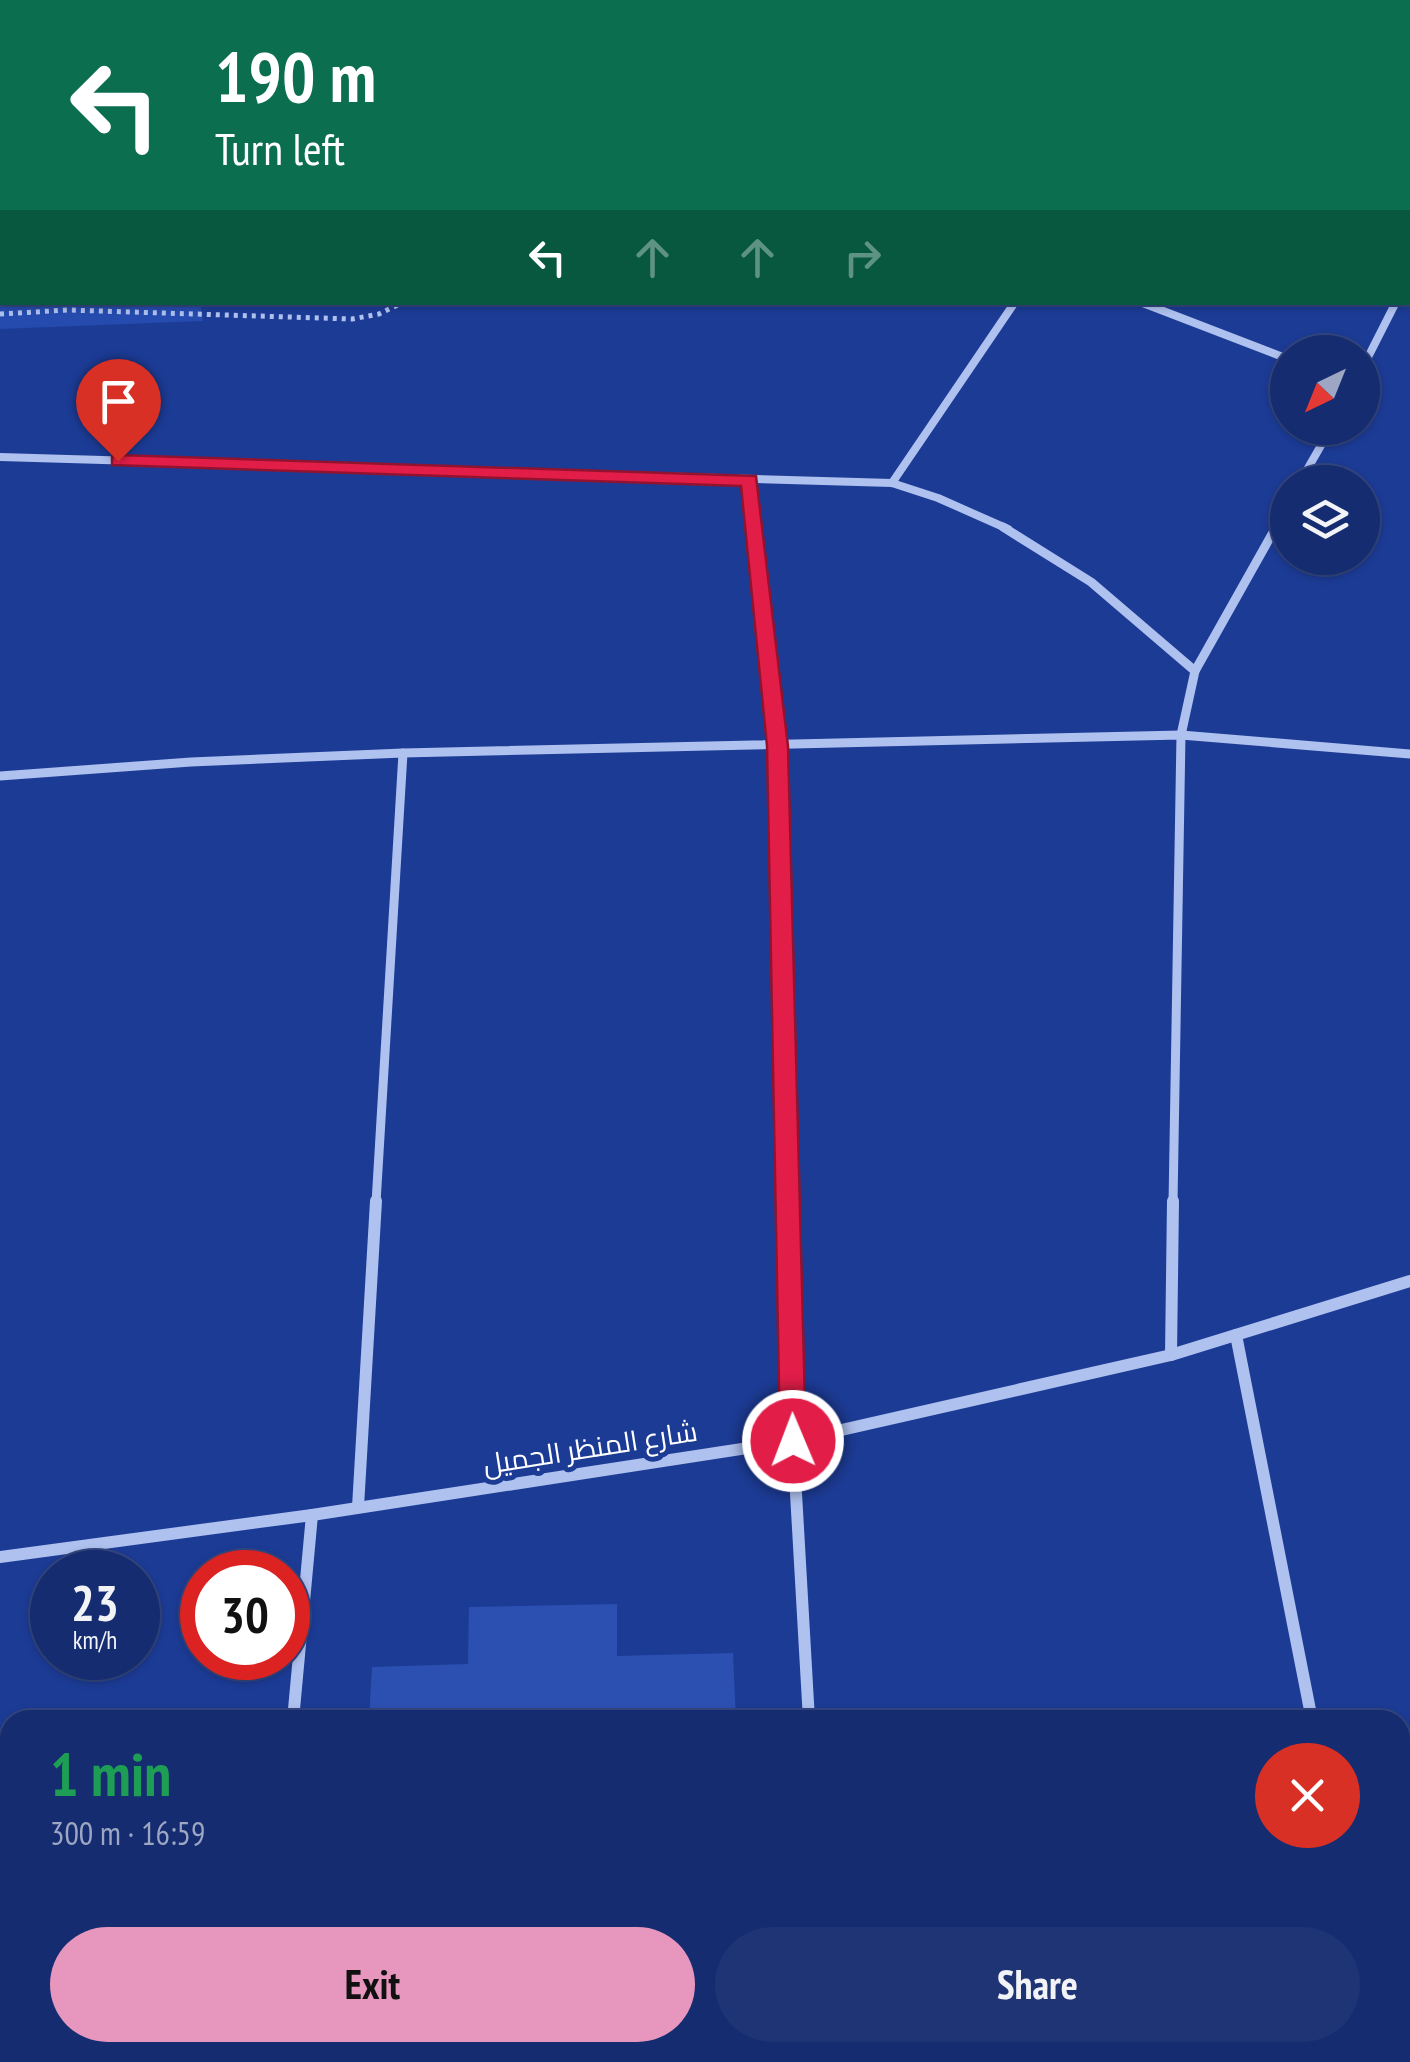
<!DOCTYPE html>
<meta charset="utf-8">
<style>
:root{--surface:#152c70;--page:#1e3475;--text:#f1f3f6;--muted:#9da7c3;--line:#344883;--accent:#e797bd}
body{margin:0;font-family:"PT Sans Narrow",Cairo,sans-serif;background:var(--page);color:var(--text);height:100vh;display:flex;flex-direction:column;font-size:38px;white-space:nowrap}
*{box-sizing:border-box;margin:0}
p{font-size:32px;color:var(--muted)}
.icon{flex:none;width:55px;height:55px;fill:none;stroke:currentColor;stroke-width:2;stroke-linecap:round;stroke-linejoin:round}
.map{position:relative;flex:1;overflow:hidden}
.side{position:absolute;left:0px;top:1710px;width:1410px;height:352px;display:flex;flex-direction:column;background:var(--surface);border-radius:30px 30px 0 0;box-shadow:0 2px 8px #0004,0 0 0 2px var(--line)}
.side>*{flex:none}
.top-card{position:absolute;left:0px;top:0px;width:1410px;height:305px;box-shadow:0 2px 8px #0004,0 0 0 2px var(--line);background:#0b6e4f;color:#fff;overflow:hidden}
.needle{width:65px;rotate:223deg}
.tools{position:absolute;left:1270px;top:335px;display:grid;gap:20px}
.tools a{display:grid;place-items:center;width:110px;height:110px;border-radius:50%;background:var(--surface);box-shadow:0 2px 8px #0004,0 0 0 2px var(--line);font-size:50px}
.speed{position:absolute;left:30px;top:1550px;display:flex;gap:20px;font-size:50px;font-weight:700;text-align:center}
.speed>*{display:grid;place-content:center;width:130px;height:130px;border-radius:50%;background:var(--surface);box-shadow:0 2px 8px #0004,0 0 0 2px var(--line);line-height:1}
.speed small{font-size:25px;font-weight:400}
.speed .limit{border:15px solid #d22;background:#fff;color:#111}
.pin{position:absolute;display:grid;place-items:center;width:85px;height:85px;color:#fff;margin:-102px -42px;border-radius:50% 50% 50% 0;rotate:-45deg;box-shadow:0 0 10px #0007}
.pin .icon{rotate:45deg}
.me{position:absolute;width:110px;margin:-55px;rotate:359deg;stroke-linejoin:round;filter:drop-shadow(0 0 8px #0008)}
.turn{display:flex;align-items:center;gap:35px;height:210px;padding:0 50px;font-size:45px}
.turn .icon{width:130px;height:130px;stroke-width:2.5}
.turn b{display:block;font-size:70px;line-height:85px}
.lanes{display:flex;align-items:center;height:95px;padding:0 50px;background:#0003;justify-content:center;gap:50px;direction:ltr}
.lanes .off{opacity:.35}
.round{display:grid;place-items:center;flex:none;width:105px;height:105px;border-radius:52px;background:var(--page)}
.overview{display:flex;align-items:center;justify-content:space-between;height:170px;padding:0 50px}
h1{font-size:60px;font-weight:700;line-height:75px;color:#1e9e55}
.primary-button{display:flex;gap:20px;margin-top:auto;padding:20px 50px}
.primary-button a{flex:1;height:115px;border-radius:60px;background:var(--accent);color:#111;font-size:40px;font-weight:700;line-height:115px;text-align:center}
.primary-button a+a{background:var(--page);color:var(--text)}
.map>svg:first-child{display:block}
.green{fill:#254bae}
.building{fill:#2c50b2}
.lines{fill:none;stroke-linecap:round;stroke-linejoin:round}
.path{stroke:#afc1ef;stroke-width:5;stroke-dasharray:4 5;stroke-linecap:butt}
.minor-far2{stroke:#afc1ef;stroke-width:8}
.minor-far1{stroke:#afc1ef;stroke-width:9}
.minor{stroke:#afc1ef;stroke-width:12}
.route{fill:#e11d48;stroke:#92132f;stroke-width:2.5}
.labels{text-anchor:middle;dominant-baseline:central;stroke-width:10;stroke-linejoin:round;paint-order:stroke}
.street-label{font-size:28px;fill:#fff;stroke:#1c3b95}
</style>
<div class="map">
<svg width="1410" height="2062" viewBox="0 0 1410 2062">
<rect width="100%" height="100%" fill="#1c3b95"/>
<!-- green -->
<g class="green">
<path d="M 40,0 L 834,0 L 37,2 Z"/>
<path d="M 2,33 L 2,302 L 200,303 L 203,321 L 0,329 Z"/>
</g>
<!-- building -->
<path class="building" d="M 617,1604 L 617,1656 L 733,1653 L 736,1720 L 631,1720 L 631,1708 L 466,1712 L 465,1720 L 369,1720 L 372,1667 L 468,1664 L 469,1607 Z"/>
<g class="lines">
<!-- path -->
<g class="path">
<path d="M 989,0 L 1014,2"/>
<path d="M 0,314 L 68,310 L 352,319 L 379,314 L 404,302"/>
</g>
<!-- minor-far2 -->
<g class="minor-far2">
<path d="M 1408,279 L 1410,274"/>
<path d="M 1140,302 L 1288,359"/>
<path d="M 1362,369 L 1396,302"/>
<path d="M 0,457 L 892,483 L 938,498 L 1008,529"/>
<path d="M 749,480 L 754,529"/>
<path d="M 1300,482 L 1331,428"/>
<path d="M 892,483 L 1015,302"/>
<path d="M 1274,529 L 1288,505"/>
</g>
<!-- minor-far1 -->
<g class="minor-far1">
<path d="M 754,527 L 777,746 L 788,1203"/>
<path d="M 1003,527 L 1091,582 L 1195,671"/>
<path d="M 0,776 L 191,762 L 403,753 L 1181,735 L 1410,754"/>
<path d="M 376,1203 L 403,753"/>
<path d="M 1173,1203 L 1181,735 L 1195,671 L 1276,527"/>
</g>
<!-- minor -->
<g class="minor">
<path d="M 787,1201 L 793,1441 L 809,1720"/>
<path d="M 1236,1335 L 1312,1720"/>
<path d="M 1171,1355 L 1173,1201"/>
<path d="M 358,1507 L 376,1201"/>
<path d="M 0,1557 L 312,1515 L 793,1441 L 1171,1355 L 1410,1281"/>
<path d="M 293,1720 L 312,1515"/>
<path d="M 829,2052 L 830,2062"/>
<path d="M 1377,2052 L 1379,2062"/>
<path d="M 262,2062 L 263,2052"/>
</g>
</g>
<!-- route -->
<path class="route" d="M 118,455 L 756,476 L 788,746 L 806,1441 L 802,1449 L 793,1452 L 784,1449 L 780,1441 L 767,746 L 741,486 L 112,465 L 112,457 Z"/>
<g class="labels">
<!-- street labels -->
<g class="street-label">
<text transform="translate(590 1447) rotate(-9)">شارع المنظر الجميل</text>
</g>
</g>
</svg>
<div class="tools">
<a><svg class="needle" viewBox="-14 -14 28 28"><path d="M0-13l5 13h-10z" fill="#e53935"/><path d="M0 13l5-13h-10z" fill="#9da7c3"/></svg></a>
<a><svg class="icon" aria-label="layers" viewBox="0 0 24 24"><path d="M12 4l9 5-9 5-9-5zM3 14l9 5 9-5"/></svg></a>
</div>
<div class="speed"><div>23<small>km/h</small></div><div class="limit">30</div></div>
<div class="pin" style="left:118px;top:461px;background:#d93025"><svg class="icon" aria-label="arrive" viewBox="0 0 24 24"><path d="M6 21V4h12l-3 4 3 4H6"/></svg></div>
<svg class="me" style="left:793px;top:1441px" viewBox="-20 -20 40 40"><circle r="17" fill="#e11d48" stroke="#fff" stroke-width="3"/><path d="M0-11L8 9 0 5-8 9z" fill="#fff"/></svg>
<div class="top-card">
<div class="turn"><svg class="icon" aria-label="left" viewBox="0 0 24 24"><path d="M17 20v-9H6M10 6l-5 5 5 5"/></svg><div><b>190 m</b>Turn left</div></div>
<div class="lanes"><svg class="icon" aria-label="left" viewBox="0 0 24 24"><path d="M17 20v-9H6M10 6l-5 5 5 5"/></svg><svg class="icon off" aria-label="ahead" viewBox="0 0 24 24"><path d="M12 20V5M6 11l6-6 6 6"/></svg><svg class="icon off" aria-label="ahead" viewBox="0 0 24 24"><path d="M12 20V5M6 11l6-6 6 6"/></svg><svg class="icon off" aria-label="right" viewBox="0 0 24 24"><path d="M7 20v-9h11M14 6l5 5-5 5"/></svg></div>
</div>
<section class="side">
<div class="overview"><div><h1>1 min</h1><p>300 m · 16:59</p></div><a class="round" style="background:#d93025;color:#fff"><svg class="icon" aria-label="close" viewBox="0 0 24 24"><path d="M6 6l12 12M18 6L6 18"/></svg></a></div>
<div class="primary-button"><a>Exit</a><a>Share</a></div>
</section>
</div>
